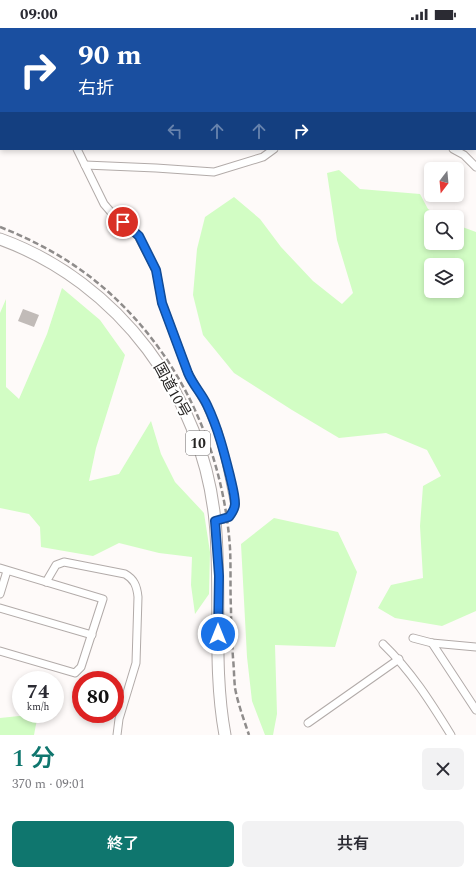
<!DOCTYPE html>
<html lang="ja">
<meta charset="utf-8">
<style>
:root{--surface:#fff;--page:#f2f2f3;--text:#2b2b33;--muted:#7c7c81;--accent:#0f766e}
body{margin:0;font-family:Spectral,"Noto Sans JP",serif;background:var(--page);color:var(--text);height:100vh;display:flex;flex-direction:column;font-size:15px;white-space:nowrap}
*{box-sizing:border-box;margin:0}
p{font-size:13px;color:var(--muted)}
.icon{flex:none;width:22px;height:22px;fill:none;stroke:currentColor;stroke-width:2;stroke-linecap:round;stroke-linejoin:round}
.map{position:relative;height:707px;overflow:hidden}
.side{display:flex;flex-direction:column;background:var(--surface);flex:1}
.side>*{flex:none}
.top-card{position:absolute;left:0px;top:0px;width:476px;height:122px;box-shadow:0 2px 6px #0003;background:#1a4fa0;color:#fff;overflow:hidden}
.needle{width:26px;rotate:196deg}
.buttons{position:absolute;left:424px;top:134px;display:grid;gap:8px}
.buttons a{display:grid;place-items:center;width:40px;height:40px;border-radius:6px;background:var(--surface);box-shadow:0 2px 6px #0003;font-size:20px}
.speed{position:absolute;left:12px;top:643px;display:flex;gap:8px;font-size:20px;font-weight:700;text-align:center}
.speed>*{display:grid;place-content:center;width:52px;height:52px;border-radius:50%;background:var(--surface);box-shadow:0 2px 6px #0003;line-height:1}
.speed small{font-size:10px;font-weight:400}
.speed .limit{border:6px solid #d22;background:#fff;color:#111}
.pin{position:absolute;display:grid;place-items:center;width:34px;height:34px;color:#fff;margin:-17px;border:2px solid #fff;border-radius:50%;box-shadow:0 1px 4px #0007}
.me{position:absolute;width:44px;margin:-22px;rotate:0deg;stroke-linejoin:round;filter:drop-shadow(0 0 3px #0008)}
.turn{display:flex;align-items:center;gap:14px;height:84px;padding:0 12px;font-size:18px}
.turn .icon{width:52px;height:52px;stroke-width:2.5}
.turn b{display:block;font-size:28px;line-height:34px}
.lanes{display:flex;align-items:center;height:38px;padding:0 12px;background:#0003;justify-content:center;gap:20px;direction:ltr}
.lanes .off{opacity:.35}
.round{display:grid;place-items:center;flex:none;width:42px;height:42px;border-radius:6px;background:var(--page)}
.head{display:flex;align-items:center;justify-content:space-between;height:68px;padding:0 12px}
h1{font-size:24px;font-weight:600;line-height:30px;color:var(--accent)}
.action{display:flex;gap:8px;margin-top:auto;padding:8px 12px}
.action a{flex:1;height:46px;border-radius:6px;background:var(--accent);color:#fff;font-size:16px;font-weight:600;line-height:46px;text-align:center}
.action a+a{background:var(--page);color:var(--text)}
.status{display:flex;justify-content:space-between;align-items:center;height:28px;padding:0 20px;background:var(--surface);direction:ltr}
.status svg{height:11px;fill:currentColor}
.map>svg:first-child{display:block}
.green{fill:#d2fdc4;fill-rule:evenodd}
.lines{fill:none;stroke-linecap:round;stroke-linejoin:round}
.river{stroke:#7fdbfe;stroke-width:14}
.building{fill:#c1bbb8}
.minor-casing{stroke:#b2aba9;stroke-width:9}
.trunk-casing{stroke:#b2aba9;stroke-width:13}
.minor{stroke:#fff;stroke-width:7}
.trunk{stroke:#fff;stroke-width:11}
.rail{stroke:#8f8c8b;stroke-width:2.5;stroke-dasharray:6 3;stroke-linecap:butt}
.route-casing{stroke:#114b97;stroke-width:10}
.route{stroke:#1a73e8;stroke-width:7}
.labels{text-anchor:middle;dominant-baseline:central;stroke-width:4;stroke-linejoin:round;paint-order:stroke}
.shield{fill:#fff;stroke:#686666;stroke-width:1}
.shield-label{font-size:14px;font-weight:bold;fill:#272524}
.street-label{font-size:15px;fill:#272524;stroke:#fff}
</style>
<div class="status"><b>09:00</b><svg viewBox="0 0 49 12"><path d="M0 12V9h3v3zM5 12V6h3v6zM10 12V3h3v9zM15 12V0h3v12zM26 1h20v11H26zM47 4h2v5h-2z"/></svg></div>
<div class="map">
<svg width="476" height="707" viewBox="0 0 476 707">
<rect width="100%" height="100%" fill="#fefaf9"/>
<!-- green -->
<g class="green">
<path d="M 339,142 L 360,161 L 420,166 L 428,181 L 442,189 L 431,189 L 431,215 L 457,215 L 457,197 L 476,204 L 476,583 L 442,598 L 395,590 L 378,580 L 391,557 L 423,550 L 420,498 L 423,458 L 441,448 L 427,422 L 386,405 L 339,410 L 292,382 L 234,345 L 203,307 L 193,267 L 197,221 L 205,189 L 234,169 L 260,191 L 281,219 L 313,253 L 342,276 L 353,265 L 337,212 L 327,145 ZM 431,237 L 457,237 L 457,263 L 431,263 Z"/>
<path d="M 62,260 L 100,292 L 125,327 L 96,420 L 89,453 L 119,446 L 151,393 L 161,426 L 175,454 L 204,485 L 210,524 L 209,566 L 195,586 L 191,557 L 192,529 L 159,525 L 119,515 L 93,528 L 41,519 L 40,499 L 29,486 L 0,480 L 0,285 L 6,271 L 6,359 L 19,371 L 47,306 Z"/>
<path d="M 274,490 L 338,504 L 357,544 L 335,619 L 275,617 L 277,686 L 273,707 L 265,707 L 252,673 L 247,629 L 241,516 Z"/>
<path d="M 38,686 L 34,707 L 0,707 L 0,690 Z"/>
</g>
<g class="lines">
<!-- river -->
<g class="river">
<path d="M 366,0 L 368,1"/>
<path d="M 215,1 L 216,0"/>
<path d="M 475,20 L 476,20"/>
<path d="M 0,33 L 1,33"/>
</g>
</g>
<!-- building -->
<path class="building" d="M 23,281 L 39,287 L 34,299 L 18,293 Z"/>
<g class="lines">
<!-- minor casing -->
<g class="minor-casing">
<g id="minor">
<path d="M 384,0 L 386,1"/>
<path d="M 178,1 L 180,0"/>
<path d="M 0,3 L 1,4"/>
<path d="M 475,9 L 476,9"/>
<path d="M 0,56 L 1,56"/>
<path d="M 77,121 L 104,176 L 110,183 L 137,206 L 156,242 L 162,275 L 188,345 L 207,378 L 218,404 L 225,429 L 235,477 C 232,489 227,491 215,493"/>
<path d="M 453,121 L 464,127 L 476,139"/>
<path d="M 85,137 L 156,140 L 214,144 L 263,129 L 274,121"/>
<path d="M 0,540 L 103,571 L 81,639 L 75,645 L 0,623"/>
<path d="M 46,554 L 56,537 L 64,534 L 125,546 C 134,551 137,558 138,569 L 136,635 L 119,691 L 117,707"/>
<path d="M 0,566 L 7,543"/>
<path d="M 0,580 L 92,607"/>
<path d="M 413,610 L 432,615 L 476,619"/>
<path d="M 432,615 L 476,682"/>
<path d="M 383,616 C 411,643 430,673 451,707"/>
<path d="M 308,695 L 399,631"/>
</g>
</g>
<!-- trunk casing -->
<g class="trunk-casing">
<path id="trunk" d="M 0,211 C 119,254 203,368 215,493 C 222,564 212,637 225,707"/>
</g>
<!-- minor -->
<use href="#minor" class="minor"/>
<!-- trunk -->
<use href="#trunk" class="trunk"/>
<!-- rail -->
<path class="rail" d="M 0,199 C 33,212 65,229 93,251 C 175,316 223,416 230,520 C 231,540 230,561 231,581 C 231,597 232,614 233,630 C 234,640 234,650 235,660 C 238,676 244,692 249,707"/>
</g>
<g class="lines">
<!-- route casing -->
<g class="route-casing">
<path id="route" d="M 123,194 L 139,208 L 156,242 L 162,275 L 188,345 C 193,357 202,366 207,377 C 218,400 224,424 230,448 C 232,457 235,467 235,476 C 235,481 232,485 229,489 L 215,493 L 219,548 L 218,606"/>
</g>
<!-- route -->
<use href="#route" class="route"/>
</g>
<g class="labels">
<!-- shield labels -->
<rect class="shield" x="186" y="403" width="24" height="24" rx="3"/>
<g class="shield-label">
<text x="198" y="415">10</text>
</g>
<!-- street labels -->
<g class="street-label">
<text transform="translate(172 362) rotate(61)">国道10号</text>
</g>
</g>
</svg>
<div class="buttons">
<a><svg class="needle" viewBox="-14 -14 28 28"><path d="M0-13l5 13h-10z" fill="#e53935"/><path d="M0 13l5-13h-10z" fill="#7c7c81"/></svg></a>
<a><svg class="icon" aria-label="search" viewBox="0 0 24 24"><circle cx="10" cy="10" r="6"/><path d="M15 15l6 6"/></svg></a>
<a><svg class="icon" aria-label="layers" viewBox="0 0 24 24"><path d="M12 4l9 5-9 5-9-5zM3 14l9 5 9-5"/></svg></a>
</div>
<div class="speed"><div>74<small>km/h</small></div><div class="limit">80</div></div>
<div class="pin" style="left:123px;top:194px;background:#d93025"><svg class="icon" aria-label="arrive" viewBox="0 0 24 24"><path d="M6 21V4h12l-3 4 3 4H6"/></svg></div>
<svg class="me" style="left:218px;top:606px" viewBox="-20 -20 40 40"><circle r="17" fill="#1a73e8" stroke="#fff" stroke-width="3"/><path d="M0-11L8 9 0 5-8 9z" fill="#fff"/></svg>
<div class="top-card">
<div class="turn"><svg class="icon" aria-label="right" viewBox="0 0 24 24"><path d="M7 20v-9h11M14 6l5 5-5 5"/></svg><div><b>90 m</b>右折</div></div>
<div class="lanes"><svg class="icon off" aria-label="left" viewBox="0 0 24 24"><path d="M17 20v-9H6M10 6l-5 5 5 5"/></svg><svg class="icon off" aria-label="ahead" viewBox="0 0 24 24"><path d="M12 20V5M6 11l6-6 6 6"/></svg><svg class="icon off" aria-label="ahead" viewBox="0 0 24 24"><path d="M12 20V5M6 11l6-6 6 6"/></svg><svg class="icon" aria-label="right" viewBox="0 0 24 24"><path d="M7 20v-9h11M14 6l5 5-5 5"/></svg></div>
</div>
</div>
<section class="side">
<div class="head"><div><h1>1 分</h1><p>370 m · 09:01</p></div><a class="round"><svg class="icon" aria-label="close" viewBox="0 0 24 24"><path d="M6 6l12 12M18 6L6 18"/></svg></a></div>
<div class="action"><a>終了</a><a>共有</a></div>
</section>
